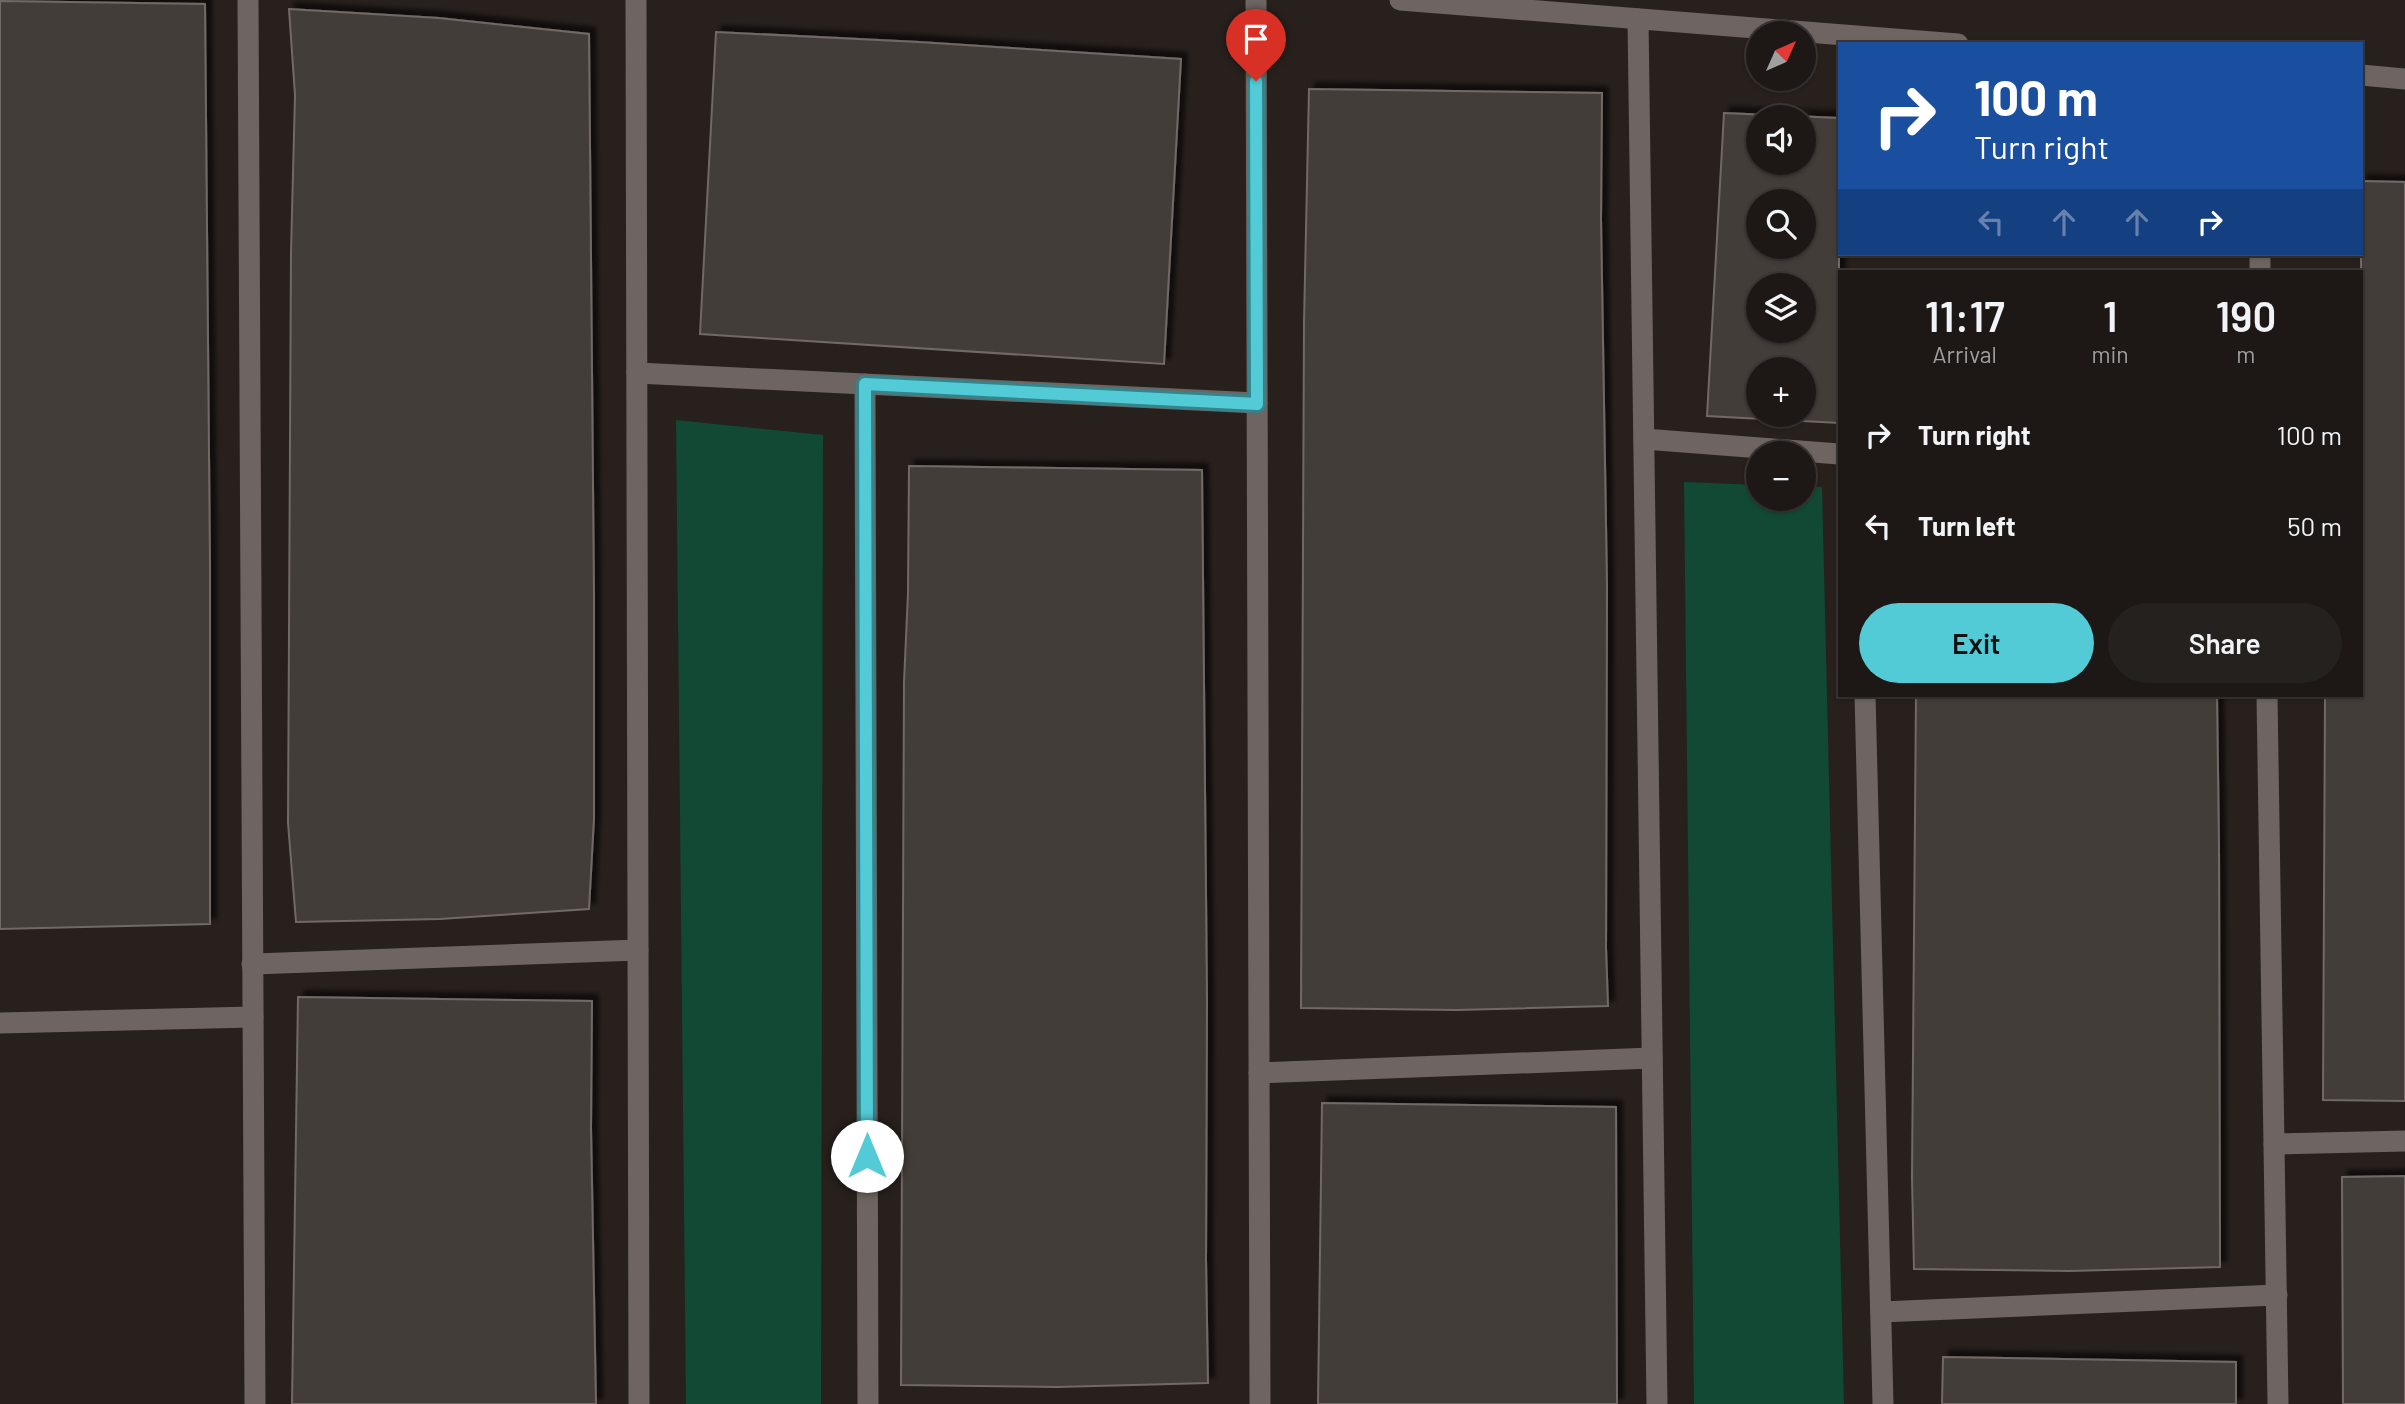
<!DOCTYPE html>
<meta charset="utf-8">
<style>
:root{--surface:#1d1816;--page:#25211f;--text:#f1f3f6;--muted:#a0a0a1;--line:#3b3735;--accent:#52cbd7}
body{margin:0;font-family:Barlow,sans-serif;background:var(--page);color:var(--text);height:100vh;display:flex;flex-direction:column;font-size:26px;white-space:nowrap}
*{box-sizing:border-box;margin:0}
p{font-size:23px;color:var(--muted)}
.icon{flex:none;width:38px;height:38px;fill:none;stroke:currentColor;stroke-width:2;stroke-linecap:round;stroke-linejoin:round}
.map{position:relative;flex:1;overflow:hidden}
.panel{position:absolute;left:1838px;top:270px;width:525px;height:427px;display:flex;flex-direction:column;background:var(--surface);border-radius:0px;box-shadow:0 2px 5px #0004,0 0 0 2px var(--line)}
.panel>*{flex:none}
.top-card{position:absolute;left:1838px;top:42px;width:525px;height:214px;border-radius:0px;box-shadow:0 2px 5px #0004,0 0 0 2px var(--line);background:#1a4fa0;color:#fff;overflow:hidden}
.needle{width:46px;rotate:45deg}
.fabs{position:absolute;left:1746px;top:21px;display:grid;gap:14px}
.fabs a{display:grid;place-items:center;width:70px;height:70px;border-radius:50%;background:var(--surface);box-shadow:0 2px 5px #0004,0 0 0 2px var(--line);font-size:35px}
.pin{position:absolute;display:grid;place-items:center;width:60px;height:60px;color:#fff;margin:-72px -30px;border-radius:50% 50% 50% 0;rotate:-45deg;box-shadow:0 0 7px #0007}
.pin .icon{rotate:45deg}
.me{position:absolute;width:77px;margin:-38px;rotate:0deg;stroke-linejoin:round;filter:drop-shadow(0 0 5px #0008)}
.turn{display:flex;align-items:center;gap:24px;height:147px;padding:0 21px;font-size:32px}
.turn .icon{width:91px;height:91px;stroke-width:2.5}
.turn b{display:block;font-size:49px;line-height:60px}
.lanes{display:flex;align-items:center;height:66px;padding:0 21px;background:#0003;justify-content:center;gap:35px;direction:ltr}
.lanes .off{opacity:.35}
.eta{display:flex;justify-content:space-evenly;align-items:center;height:119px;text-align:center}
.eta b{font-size:42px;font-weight:600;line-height:49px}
.cta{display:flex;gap:14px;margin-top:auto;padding:14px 21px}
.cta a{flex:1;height:80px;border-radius:42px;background:var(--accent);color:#111;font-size:28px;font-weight:600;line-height:80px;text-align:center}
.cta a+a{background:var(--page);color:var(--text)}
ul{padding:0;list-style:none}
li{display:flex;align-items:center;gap:21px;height:91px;padding:0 21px}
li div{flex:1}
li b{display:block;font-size:26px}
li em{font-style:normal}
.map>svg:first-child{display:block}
.green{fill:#114934}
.building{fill:#433c38;stroke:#716965;stroke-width:2;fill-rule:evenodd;filter:url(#shadow)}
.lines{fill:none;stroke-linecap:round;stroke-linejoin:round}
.minor{stroke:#6e6562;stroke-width:21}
.route-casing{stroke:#35848c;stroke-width:18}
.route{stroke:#52cbd7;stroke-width:12}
</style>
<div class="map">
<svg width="2405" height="1404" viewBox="0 0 2405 1404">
<defs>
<filter id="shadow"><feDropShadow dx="6" dy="-6" stdDeviation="2" flood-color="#0009"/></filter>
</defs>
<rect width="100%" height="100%" fill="#27201d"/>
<!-- green -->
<g class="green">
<path d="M 676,420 L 823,435 L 821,1404 L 686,1404 Z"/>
<path d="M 1684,482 L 1759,485 L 1759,499 L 1804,499 L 1804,486 L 1822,487 L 1844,1404 L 1694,1404 Z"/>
</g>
<!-- building -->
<g class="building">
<path d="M 0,1 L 205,4 L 210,567 L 210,924 L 0,929 Z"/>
<path d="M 289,9 L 439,18 L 589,34 L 594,597 L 594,818 L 589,909 L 440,919 L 296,922 L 288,823 L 291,252 L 295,95 Z"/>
<path d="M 716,32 L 919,42 L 1181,59 L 1164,364 L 700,334 Z"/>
<path d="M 1309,89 L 1602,93 L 1601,220 L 1607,586 L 1606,948 L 1608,1006 L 1456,1010 L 1301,1008 L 1304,323 Z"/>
<path d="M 1724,113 L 1839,118 L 1839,423 L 1707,416 ZM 1759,117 L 1804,117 L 1804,163 L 1759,163 ZM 1759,201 L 1804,201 L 1804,247 L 1759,247 ZM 1759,285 L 1804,285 L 1804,331 L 1759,331 ZM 1759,369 L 1804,369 L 1804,415 L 1759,415 Z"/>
<path d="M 2361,181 L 2405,182 L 2405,1101 L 2323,1100 L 2325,695 L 2361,695 Z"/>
<path d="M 909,466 L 1202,470 L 1207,1001 L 1206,1260 L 1208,1383 L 1057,1387 L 901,1385 L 904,682 L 908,593 Z"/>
<path d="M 1916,695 L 2217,695 L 2219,847 L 2220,1267 L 2069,1271 L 1914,1269 L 1912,1178 Z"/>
<path d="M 298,997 L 592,1001 L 591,1128 L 596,1404 L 292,1404 Z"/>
<path d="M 1322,1103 L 1616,1107 L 1617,1404 L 1318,1404 Z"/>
<path d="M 2405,1176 L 2405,1404 L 2343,1404 L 2342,1177 Z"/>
<path d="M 1943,1357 L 2236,1362 L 2236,1404 L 1942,1404 Z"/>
</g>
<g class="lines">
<!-- minor -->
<g class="minor">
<path d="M 248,0 L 255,1404"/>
<path d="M 636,0 L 639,1404"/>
<path d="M 1256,0 L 1260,1404"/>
<path d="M 1400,0 L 1958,44"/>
<path d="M 1638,19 L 1657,1404"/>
<path d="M 2361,75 L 2405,79"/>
<path d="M 2260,254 L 2260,271"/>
<path d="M 637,373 L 1257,403"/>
<path d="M 865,384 L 868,1404"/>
<path d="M 1644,439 L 1839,454"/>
<path d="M 1865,695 L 1883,1404"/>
<path d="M 2267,695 L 2278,1404"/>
<path d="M 252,964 L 638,950"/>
<path d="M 0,1023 L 253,1017"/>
<path d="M 1259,1073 L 1652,1058"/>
<path d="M 2274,1144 L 2405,1141"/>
<path d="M 1881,1312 L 2277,1295"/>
</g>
</g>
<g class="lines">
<!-- route casing -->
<g class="route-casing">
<path id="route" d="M 867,1156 L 865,384 L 1257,404 L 1256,81"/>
</g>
<!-- route -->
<use href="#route" class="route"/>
</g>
</svg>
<div class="fabs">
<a><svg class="needle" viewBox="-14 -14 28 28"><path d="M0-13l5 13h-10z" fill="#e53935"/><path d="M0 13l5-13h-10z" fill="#a0a0a1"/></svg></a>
<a><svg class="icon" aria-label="sound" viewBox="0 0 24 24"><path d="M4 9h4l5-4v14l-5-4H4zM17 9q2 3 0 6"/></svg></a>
<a><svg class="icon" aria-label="search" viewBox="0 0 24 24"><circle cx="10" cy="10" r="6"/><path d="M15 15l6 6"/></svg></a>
<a><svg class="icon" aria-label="layers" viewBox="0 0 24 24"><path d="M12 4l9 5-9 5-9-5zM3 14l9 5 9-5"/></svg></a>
<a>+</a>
<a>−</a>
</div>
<div class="pin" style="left:1256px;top:81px;background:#d93025"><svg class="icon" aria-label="arrive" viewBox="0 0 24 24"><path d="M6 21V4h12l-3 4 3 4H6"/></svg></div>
<svg class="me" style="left:867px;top:1156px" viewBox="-20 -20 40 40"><circle r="19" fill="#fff"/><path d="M0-13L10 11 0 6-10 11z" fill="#52cbd7"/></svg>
<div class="top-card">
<div class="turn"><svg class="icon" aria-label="right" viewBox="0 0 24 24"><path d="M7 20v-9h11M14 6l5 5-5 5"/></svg><div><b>100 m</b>Turn right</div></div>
<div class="lanes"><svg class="icon off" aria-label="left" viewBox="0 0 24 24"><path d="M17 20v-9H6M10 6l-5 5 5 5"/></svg><svg class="icon off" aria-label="ahead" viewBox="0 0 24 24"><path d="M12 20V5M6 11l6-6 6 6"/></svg><svg class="icon off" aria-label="ahead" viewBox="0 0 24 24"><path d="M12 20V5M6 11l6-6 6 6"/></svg><svg class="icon" aria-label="right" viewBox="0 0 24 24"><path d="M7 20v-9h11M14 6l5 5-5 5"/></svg></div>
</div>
<section class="panel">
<div class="eta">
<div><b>11:17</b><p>Arrival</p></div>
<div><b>1</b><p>min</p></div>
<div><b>190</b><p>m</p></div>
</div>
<ul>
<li><svg class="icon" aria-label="right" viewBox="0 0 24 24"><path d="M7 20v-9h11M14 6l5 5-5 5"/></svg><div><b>Turn right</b></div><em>100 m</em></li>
<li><svg class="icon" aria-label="left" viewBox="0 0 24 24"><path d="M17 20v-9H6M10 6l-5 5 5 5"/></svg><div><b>Turn left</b></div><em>50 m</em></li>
</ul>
<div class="cta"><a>Exit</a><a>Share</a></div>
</section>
</div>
